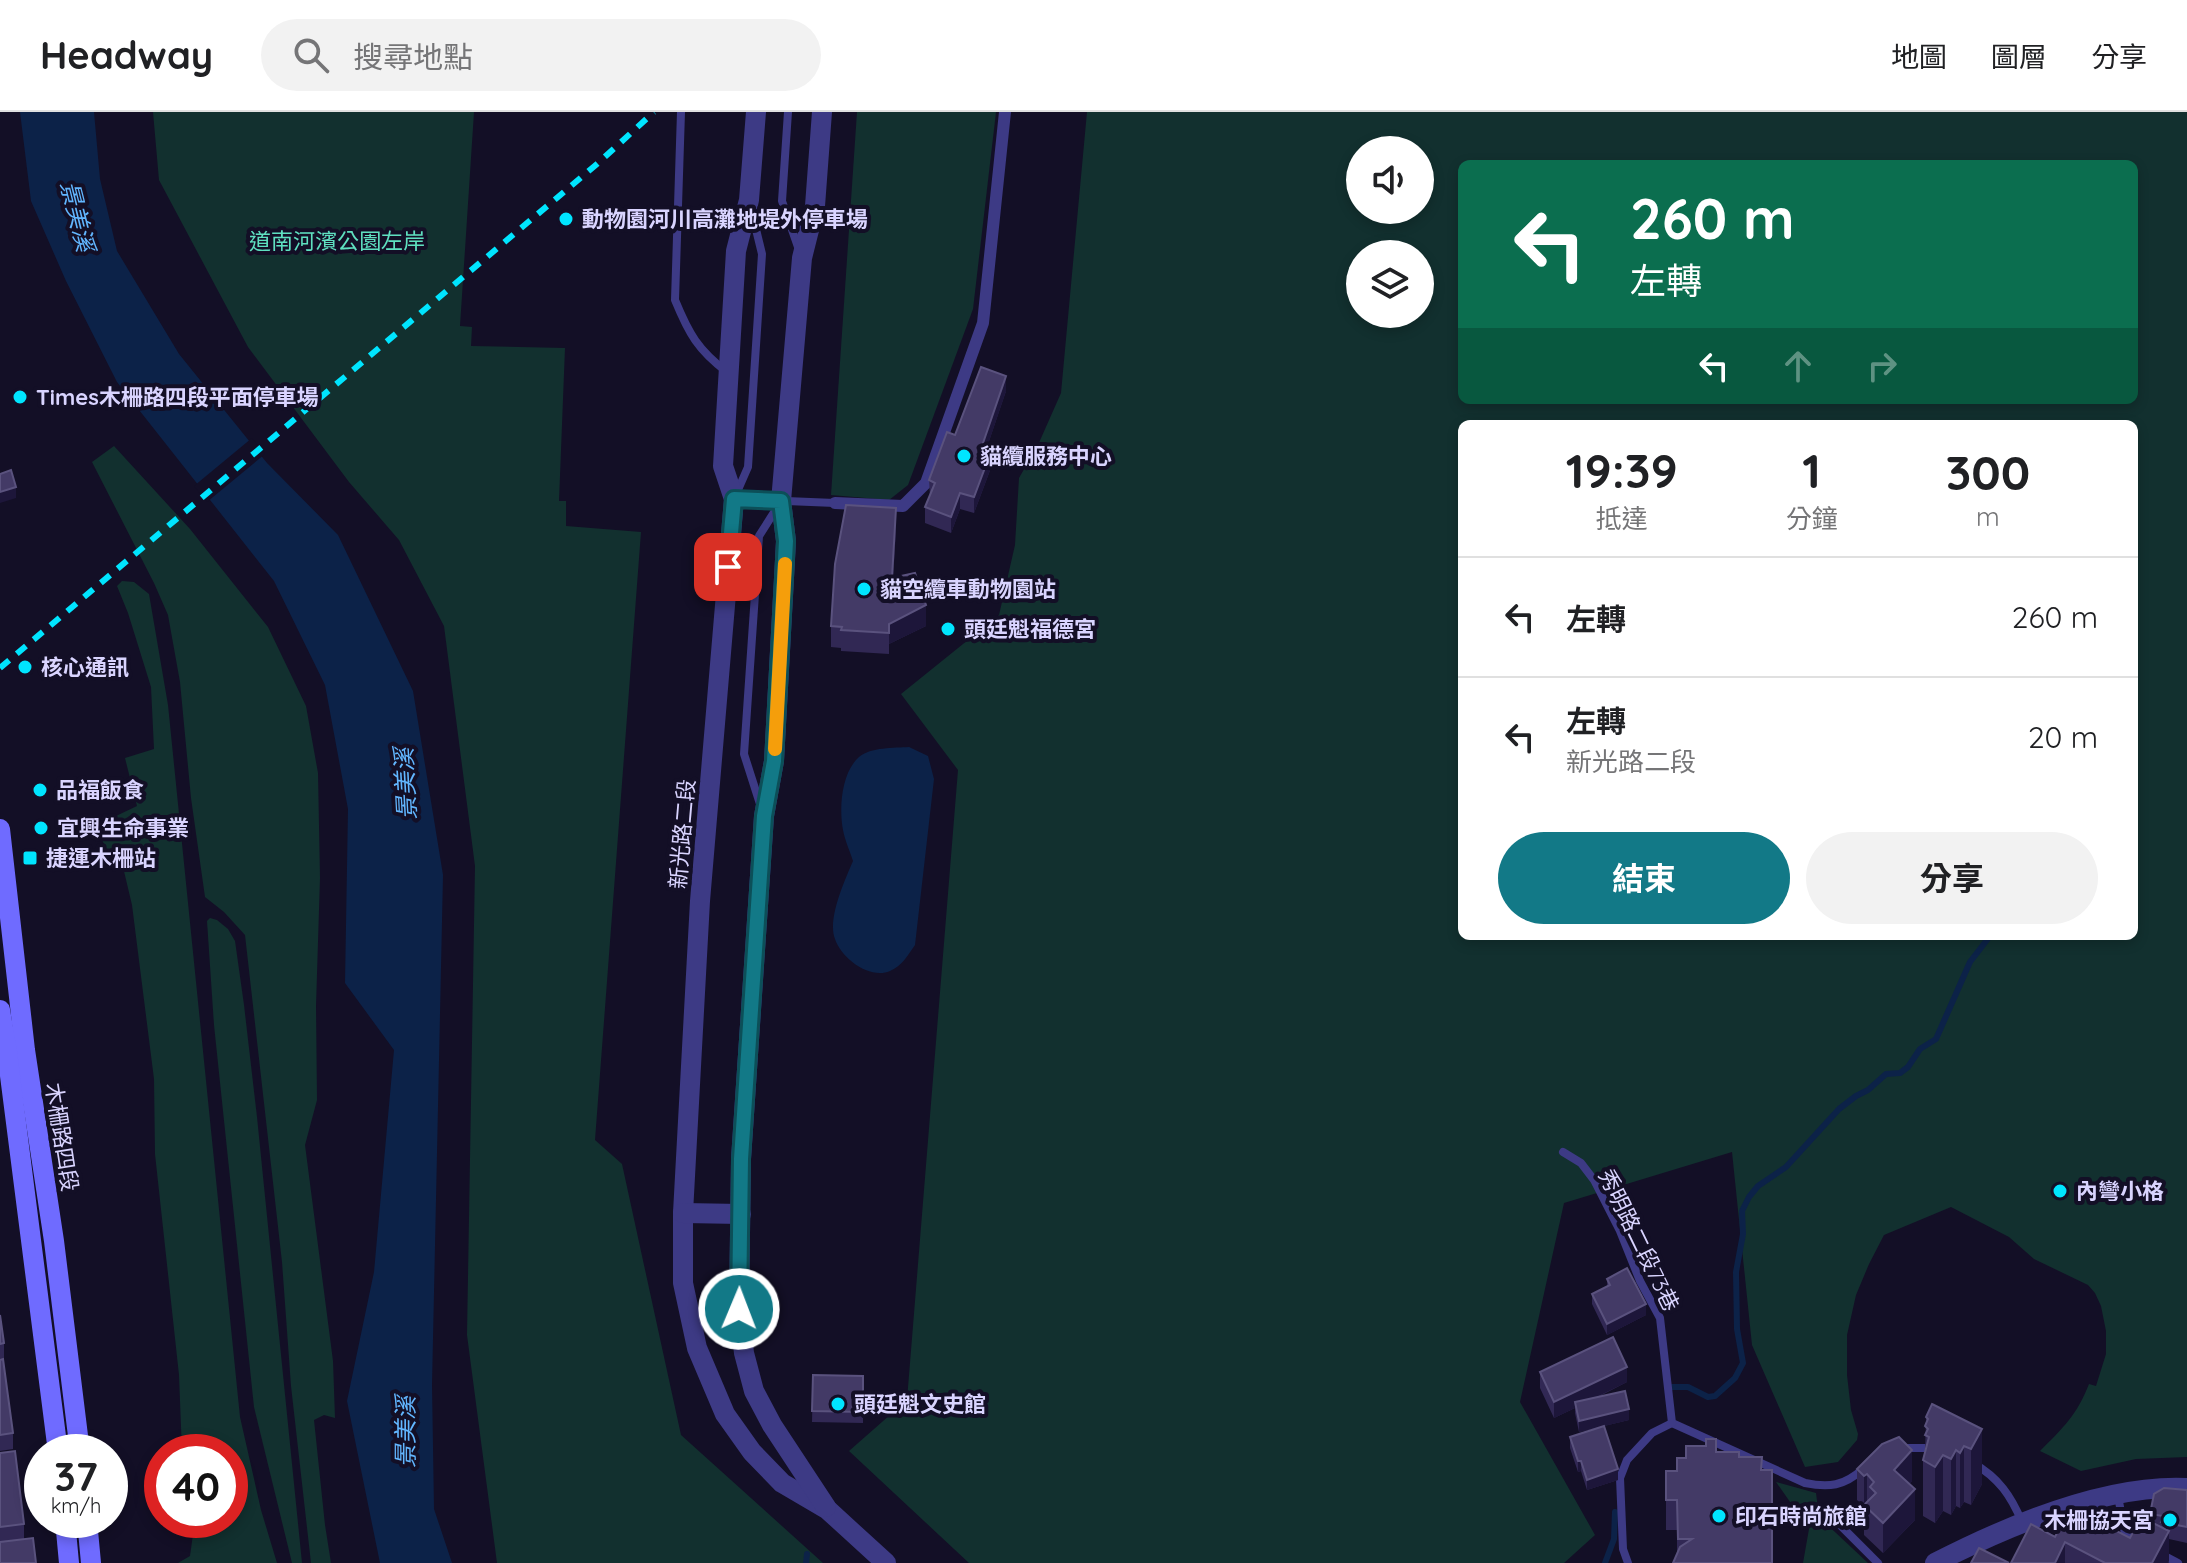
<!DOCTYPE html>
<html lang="zh-TW">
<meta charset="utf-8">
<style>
:root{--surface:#fff;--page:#f2f2f2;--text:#202124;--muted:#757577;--line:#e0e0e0;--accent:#127987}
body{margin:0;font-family:Quicksand,"Noto Sans TC",sans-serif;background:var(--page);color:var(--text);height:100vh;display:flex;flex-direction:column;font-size:30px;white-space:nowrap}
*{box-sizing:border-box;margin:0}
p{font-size:26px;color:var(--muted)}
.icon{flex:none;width:44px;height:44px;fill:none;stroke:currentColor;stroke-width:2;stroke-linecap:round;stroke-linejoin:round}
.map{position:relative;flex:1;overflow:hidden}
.drawer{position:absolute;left:1458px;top:308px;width:680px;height:520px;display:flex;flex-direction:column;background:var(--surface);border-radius:12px;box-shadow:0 4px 12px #0003}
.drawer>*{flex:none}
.banner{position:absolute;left:1458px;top:48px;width:680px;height:244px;border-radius:12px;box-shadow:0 4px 12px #0003;background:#0b6e4f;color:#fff;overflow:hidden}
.buttons{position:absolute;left:1346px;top:24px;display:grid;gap:16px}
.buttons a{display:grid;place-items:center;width:88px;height:88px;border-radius:50%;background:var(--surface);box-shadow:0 4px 12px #0003;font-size:40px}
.speed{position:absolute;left:24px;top:1322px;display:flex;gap:16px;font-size:40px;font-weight:700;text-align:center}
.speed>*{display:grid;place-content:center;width:104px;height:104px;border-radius:50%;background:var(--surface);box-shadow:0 4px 12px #0003;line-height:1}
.speed small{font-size:20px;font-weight:400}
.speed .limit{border:12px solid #d22;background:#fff;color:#111}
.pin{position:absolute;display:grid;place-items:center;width:68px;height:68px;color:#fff;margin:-34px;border-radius:16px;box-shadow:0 4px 12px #0006}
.me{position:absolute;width:88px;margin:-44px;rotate:1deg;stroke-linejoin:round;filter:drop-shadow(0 0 6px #0008)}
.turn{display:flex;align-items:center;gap:28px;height:168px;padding:0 40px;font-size:36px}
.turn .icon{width:104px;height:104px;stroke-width:2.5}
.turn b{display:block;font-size:56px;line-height:68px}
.lanes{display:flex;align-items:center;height:76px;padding:0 40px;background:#0003;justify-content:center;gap:40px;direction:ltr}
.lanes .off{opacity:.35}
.eta{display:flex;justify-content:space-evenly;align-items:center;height:136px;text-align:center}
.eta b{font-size:48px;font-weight:700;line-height:56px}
.button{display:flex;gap:16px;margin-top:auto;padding:16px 40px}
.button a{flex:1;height:92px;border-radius:48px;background:var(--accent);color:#fff;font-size:32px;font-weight:700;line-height:92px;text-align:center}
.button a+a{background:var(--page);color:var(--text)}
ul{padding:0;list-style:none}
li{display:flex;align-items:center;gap:24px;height:120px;padding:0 40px;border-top:2px solid var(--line)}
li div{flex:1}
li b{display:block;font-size:30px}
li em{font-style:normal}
header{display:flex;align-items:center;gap:48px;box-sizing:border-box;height:112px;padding:0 40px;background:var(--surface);border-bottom:2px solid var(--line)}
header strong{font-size:38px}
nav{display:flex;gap:44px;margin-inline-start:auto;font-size:28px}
.search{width:560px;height:72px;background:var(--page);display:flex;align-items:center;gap:20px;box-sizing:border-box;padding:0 28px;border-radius:44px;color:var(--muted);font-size:30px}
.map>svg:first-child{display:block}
.green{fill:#12302f;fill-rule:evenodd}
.water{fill:#0c2248}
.pier{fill:#130f26}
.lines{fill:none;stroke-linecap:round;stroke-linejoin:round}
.stream{stroke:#0c2248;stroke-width:6}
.service{stroke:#3d3a85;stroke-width:8}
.pedestrian{stroke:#3d3a85;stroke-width:12}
.tertiary{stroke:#3d3a85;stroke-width:20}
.secondary{stroke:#6f6bff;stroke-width:20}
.rail{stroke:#00e5ff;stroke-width:6;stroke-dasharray:12 10;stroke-linecap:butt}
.wall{fill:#312854}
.shaded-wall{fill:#1d163a}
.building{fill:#433a66;stroke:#5a527e;stroke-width:2}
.route-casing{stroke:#0c4f58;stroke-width:20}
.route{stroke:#127987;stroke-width:14}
.slow{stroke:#f59e0b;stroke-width:14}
.poi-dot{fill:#00e5ff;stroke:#130f26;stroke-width:3}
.labels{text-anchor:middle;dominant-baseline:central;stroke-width:8;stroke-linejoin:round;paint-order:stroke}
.poi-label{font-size:22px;font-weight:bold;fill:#d9d4ff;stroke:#130f26;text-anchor:start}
.park-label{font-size:22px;fill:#5fe0c0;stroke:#130f26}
.street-label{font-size:22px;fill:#d9d4ff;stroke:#130f26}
.water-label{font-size:24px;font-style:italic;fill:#62b6ff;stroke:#130f26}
</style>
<header>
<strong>Headway</strong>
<div class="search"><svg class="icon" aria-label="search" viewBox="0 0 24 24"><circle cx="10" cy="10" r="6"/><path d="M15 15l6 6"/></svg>搜尋地點</div>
<nav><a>地圖</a><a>圖層</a><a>分享</a></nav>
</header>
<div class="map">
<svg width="2187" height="1451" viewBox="0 0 2187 1451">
<rect width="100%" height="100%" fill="#130f26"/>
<!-- green -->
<g class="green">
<path d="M 153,0 L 474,0 L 460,214 L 472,215 L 471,234 L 565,236 L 559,389 L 566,389 L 566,414 L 641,420 L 595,1028 L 622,1052 L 681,1323 L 823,1451 L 497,1451 L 467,1223 L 475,754 L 444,514 L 399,428 L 349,370 L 248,235 L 159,68 Z"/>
<path d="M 857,0 L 996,0 L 973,197 L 908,373 L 889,388 L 831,383 Z"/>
<path d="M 1087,0 L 2187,0 L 2187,1345 L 2136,1347 L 2081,1359 L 2040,1339 C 2063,1316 2077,1303 2089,1272 L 2096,1274 L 2106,1242 L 2106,1219 L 2101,1194 L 2095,1181 L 2088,1173 L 2034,1147 L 2009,1125 L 1951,1095 L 1884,1123 L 1869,1152 L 1856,1183 L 1847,1223 L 1847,1263 L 1851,1298 L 1858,1322 L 1857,1328 L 1838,1350 L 1805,1355 L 1752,1233 L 1732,1040 L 1564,1091 L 1520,1290 L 1595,1423 L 1564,1451 L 969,1451 L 849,1339 L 907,1288 L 958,658 L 901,582 L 999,503 L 1015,433 L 1019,366 L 1038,333 L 1061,281 ZM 1360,38 L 1420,38 L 1420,98 L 1360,98 ZM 1462,52 L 2134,52 L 2134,288 L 1462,288 ZM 1360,142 L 1420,142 L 1420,202 L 1360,202 ZM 1462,312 L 2134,312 L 2134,824 L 1462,824 Z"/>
<path d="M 114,334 L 190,417 L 268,515 L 306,594 L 318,661 L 320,766 L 316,894 L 317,988 L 305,1033 L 333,1249 L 335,1306 L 324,1303 L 314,1308 L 325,1413 L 331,1451 L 311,1451 L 291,1274 L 282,1150 L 245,823 L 224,800 L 205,785 L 191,686 L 180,570 L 168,503 L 154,471 L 92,350 Z"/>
<path d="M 122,469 L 134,470 L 149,482 L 168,593 L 240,1305 L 261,1398 L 277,1451 L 178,1451 L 190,1444 L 194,1415 L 193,1408 L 230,1408 L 230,1340 L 182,1340 L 179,1263 L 155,1042 L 154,967 L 132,793 L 123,755 L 110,744 L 95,714 L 137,694 L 125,646 L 154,637 L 151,575 L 128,501 L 117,474 Z"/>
<path d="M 210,806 L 217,808 L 228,817 L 235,829 L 244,893 L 257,1005 L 302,1451 L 292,1451 L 254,1295 L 214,913 L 207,809 Z"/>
<path d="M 1776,1370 L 1816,1381 L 1819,1405 L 1868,1451 L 1803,1451 L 1809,1417 Z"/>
</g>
<!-- water -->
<g class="water">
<path d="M 20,0 L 94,0 L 100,67 L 117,139 L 179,242 L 267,351 L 338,423 L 413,579 L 443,763 L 432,1273 L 434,1397 L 452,1451 L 380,1451 L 347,1289 L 374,1160 L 394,938 L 345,871 L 348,697 L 325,573 L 274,469 L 117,270 L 66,169 L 31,89 Z"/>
<path d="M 909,635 L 928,644 L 934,667 L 915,833 C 908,843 902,854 890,859 C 870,868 841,846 835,827 C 827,807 845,768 853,749 C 850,739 845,729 843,718 C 839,697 841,661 859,645 C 871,635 894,636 909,635 Z"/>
</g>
<!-- pier -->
<path class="pier" d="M 252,326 L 265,342 L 207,390 L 194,374 Z"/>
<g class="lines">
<!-- stream -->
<g class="stream">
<path d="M 1672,1275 L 1688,1275 L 1708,1285 L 1715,1284 L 1735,1266 L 1743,1251 L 1737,1217 L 1736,1160 L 1743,1122 L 1742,1099 L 1749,1085 L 1758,1074 L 1786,1055 L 1839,997 L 1856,984 L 1868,978 L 1886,962 L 1900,961 L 1908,955 L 1920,937 L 1936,927 L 1970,850 L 1990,824"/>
<path d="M 806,1451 L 807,1442"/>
<path d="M 1605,1451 L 1614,1427 L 1615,1400"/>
</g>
<!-- service -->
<g class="service">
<path d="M 681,0 L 675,188 C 689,222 698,238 727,260"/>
<path d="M 788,0 L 782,89 L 799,138"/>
<path d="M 752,101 L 762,142 L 748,355 L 734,387 L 835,391"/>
<path d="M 760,692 L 744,642 L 759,424 L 778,394"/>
<path d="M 1563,1040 L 1581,1051 L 1594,1068 L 1620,1119 L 1640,1169 L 1660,1206 L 1672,1311 L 1805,1371 C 1829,1376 1844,1374 1863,1357"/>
<path d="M 1901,1336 L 1935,1336"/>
<path d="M 1973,1351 C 1999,1366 2011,1384 2022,1410"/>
<path d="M 2118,1384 L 2125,1422 L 2139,1429"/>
<path d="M 1828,1401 L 1878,1451"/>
<path d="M 2161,1442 L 2178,1451"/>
<path d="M 1628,1451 L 1623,1437 L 1620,1366 L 1627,1348 L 1652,1321 L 1672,1311"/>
</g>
<!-- pedestrian -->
<path class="pedestrian" d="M 835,391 L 903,394 L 926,371 L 983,211 L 1005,0"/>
<!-- tertiary -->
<g class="tertiary">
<path d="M 756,0 L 749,88 L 736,139 L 723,354 L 734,387 L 700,789 L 683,1101 L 683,1171 L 697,1236 L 725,1302 L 752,1340 L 782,1371 L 828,1398 L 886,1451"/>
<path d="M 822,0 L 815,94 L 802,146 L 781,389 L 786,429 L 774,649 L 764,704 L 741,1047 L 739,1197 L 744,1241 L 754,1279 L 772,1313 L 826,1395"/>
<path d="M 683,1101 L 741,1102"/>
<path d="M 1935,1451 C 2007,1414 2105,1372 2187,1376"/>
</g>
<!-- secondary -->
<g class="secondary">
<path d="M 0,717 L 25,938 L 54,1129 L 80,1340"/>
<path d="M 0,898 L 7,940 L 58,1340"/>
<path d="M 65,1408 L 69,1451"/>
<path d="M 87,1408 L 91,1451"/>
</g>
<!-- rail -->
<path class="rail" d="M 0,556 L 597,52 L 654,0"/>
</g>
<!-- wall -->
<g class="wall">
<path d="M 1006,279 L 987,335 L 992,353 L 974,401 L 960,397 L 951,421 L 925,411 L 925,395 L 930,385 L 929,368 L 955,323 Z"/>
<path d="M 896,417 L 893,466 L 926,514 L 889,532 L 889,542 L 841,539 L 841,536 L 831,535 L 831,514 Z"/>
<path d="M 1607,1167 L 1646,1203 L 1607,1223 L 1592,1192 L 1592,1182 L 1607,1174 Z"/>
<path d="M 0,1203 L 4,1231 L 4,1247 L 0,1247 Z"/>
<path d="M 0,1248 L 13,1321 L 13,1337 L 0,1339 Z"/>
<path d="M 1540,1260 L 1627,1270 L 1596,1286 L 1629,1308 L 1579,1320 L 1575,1301 L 1575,1296 L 1554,1306 L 1540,1276 Z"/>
<path d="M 813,1263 L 863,1264 L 863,1311 L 812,1310 Z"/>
<path d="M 1926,1305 L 1982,1317 L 1982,1372 L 1971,1393 L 1964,1390 L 1960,1396 L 1956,1394 L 1951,1403 L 1943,1399 L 1935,1411 L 1923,1404 L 1923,1348 L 1925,1341 Z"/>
<path d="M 1570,1325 L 1618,1368 L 1587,1378 L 1581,1359 L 1578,1360 L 1570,1336 Z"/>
<path d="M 1716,1340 L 1739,1345 L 1762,1358 L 1677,1442 L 1677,1418 L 1666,1418 L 1666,1359 L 1677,1359 L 1686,1346 Z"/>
<path d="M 0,1341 L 24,1412 L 24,1427 L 0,1451 Z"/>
<path d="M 1857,1357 L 1912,1369 L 1909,1372 L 1915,1408 L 1883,1441 L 1864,1423 L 1864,1394 L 1857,1388 Z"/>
<path d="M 2187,1378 L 2187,1431 L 2169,1427 L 2168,1451 L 2011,1451 L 2055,1425 L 2130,1426 L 2150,1409 L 2150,1402 Z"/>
</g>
<!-- shaded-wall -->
<g class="shaded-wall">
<path d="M 1006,264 L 1006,279 L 982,350 L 982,334 Z"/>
<path d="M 992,337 L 992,353 L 974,401 L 974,385 Z"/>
<path d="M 16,375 L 16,386 L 0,391 L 0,380 Z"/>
<path d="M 960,381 L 960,397 L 951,421 L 951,405 Z"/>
<path d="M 896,396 L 896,417 L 892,487 L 892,466 Z"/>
<path d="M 926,493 L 926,514 L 889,532 L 889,542 L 889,512 Z"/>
<path d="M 1646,1192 L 1646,1203 L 1607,1223 L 1607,1212 Z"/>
<path d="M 1627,1255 L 1627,1270 L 1576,1295 L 1575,1290 L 1575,1296 L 1554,1306 L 1554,1290 Z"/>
<path d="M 1629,1297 L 1629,1308 L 1579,1320 L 1579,1309 Z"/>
<path d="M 1982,1317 L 1982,1372 L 1971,1393 L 1971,1337 Z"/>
<path d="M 1964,1334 L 1964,1390 L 1960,1396 L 1960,1341 Z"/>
<path d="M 1912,1338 L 1912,1369 L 1894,1388 L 1894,1358 Z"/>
<path d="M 1956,1338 L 1956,1394 L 1951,1403 L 1951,1347 Z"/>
<path d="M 1943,1343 L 1943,1399 L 1935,1411 L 1935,1355 Z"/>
<path d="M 1578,1349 L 1581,1349 L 1581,1359 L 1578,1360 Z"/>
<path d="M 1618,1357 L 1618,1368 L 1587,1378 L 1587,1368 Z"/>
<path d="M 1867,1362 L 1867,1392 L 1864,1394 L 1864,1364 Z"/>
<path d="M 1915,1377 L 1915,1408 L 1883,1441 L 1883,1411 Z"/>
<path d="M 2169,1419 L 2169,1449 L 2168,1451 L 2152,1451 Z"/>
<path d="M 2065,1430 L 2065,1451 L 2055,1451 Z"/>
</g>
<!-- building -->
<g class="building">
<path d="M 981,255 L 1006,264 L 982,334 L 992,337 L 974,385 L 960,381 L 951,405 L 925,395 L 935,371 L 929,368 L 947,320 L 955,323 Z"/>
<path d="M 11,358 L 16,375 L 0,380 L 0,362 Z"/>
<path d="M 846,393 L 896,396 L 892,466 L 915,461 L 926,493 L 889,512 L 889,521 L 841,518 L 842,515 L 831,514 L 835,452 Z"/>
<path d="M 1627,1156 L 1646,1192 L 1607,1212 L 1592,1182 L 1610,1173 L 1607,1167 Z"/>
<path d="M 0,1203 L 4,1231 L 0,1232 Z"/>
<path d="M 1613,1225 L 1627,1255 L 1554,1290 L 1540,1260 Z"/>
<path d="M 3,1247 L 13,1321 L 0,1323 L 0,1248 Z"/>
<path d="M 813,1263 L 863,1264 L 863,1300 L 812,1299 Z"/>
<path d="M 1625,1279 L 1629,1297 L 1579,1309 L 1575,1290 Z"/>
<path d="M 1932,1292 L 1982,1317 L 1971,1337 L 1964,1334 L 1960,1341 L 1956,1338 L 1951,1347 L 1943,1343 L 1935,1355 L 1923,1348 L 1929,1325 L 1925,1323 L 1928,1317 L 1925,1314 L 1928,1307 L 1926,1305 Z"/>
<path d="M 1604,1314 L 1618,1357 L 1587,1368 L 1581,1349 L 1578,1349 L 1570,1325 Z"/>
<path d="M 1899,1325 L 1912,1338 L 1894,1358 L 1915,1377 L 1883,1411 L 1864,1393 L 1876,1381 L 1870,1375 L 1874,1370 L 1867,1362 L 1864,1364 L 1857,1357 L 1882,1332 Z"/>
<path d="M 1706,1327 L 1716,1327 L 1716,1340 L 1739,1340 L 1739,1345 L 1762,1345 L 1761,1358 L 1772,1358 L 1772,1451 L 1673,1451 L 1680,1435 L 1692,1427 L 1678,1427 L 1677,1388 L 1666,1388 L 1666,1359 L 1677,1359 L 1677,1346 L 1686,1346 L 1686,1334 L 1706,1334 Z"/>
<path d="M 15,1339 L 24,1412 L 0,1415 L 0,1341 Z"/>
<path d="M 2164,1376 L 2187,1378 L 2187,1415 L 2161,1410 L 2163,1404 L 2150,1402 L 2154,1382 Z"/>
<path d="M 2070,1395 L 2130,1426 L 2141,1405 L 2169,1419 L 2152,1451 L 2105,1451 L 2065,1430 L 2055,1451 L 2011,1451 L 2031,1412 L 2055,1425 Z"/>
<path d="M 33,1426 L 36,1451 L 0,1451 L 0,1430 Z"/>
<path d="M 1979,1436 L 2009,1451 L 1971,1451 Z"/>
</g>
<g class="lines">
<!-- route casing -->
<g class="route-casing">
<path id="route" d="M 728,455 L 734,387 L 781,389 L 786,429 L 774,649 L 764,704 L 741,1047 L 739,1197"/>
</g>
<!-- route -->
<use href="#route" class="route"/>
<!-- slow -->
<path class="slow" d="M 775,637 L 785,452"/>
</g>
<!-- markers -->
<g class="poi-dot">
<circle cx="566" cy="107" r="8"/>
<circle cx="20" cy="285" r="8"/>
<circle cx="964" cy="344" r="8"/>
<circle cx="864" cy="477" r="8"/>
<circle cx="948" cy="517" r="8"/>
<circle cx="25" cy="555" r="8"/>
<circle cx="40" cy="678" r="8"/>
<circle cx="41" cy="716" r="8"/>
<rect x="22" y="738" width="16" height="16" rx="4"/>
<circle cx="2060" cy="1079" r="8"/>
<circle cx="838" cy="1292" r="8"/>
<circle cx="1719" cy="1404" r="8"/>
<circle cx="2170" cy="1408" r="8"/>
</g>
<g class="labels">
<!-- poi labels -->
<g class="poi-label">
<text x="582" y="107">動物園河川高灘地堤外停車場</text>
<text x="36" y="285">Times木柵路四段平面停車場</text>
<text x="980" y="344">貓纜服務中心</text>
<text x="880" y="477">貓空纜車動物園站</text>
<text x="964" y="517">頭廷魁福德宮</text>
<text x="41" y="555">核心通訊</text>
<text x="56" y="678">品福飯食</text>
<text x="57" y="716">宜興生命事業</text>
<text x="46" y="746">捷運木柵站</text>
<text x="2076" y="1079">內彎小格</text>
<text x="854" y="1292">頭廷魁文史館</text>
<text x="1735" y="1404">印石時尚旅館</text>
<text x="2154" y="1408" text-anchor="end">木柵協天宮</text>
</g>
<!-- park labels -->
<g class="park-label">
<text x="337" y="129">道南河濱公園左岸</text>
</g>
<!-- street labels -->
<g class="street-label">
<text transform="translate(682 722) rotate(-85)">新光路二段</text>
<text transform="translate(62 1025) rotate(81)">木柵路四段</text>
<text transform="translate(1639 1128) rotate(64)">秀明路二段73巷</text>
</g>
<!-- water labels -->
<g class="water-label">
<text transform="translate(78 104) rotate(76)">景美溪</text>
<text transform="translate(405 672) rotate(-93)">景美溪</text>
<text transform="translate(405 1320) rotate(-90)">景美溪</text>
</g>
</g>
</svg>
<div class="buttons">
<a><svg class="icon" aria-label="sound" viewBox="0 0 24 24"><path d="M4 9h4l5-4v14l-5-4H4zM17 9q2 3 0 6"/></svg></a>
<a><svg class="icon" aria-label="layers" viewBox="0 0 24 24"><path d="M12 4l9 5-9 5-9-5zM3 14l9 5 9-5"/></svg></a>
</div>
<div class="speed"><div>37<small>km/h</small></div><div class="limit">40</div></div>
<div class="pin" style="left:728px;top:455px;background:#d93025"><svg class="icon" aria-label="arrive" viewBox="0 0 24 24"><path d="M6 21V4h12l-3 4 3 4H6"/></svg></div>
<svg class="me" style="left:739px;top:1197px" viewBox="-20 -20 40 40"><circle r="17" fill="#127987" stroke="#fff" stroke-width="3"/><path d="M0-11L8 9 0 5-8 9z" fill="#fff"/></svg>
<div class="banner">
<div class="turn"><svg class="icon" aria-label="left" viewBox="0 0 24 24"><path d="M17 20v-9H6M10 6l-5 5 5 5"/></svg><div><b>260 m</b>左轉</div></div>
<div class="lanes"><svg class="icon" aria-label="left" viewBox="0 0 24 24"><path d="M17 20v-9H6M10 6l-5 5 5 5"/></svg><svg class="icon off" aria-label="ahead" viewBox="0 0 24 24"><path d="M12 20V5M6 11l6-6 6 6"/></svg><svg class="icon off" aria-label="right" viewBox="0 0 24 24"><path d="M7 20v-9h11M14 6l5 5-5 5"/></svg></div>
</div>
<section class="drawer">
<div class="eta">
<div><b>19:39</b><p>抵達</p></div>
<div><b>1</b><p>分鐘</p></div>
<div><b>300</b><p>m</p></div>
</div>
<ul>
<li><svg class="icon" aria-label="left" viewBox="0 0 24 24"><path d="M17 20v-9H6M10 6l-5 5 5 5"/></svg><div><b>左轉</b></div><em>260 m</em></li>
<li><svg class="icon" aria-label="left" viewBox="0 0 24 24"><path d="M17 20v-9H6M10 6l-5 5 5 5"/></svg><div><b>左轉</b><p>新光路二段</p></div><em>20 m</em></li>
</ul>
<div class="button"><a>結束</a><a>分享</a></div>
</section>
</div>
